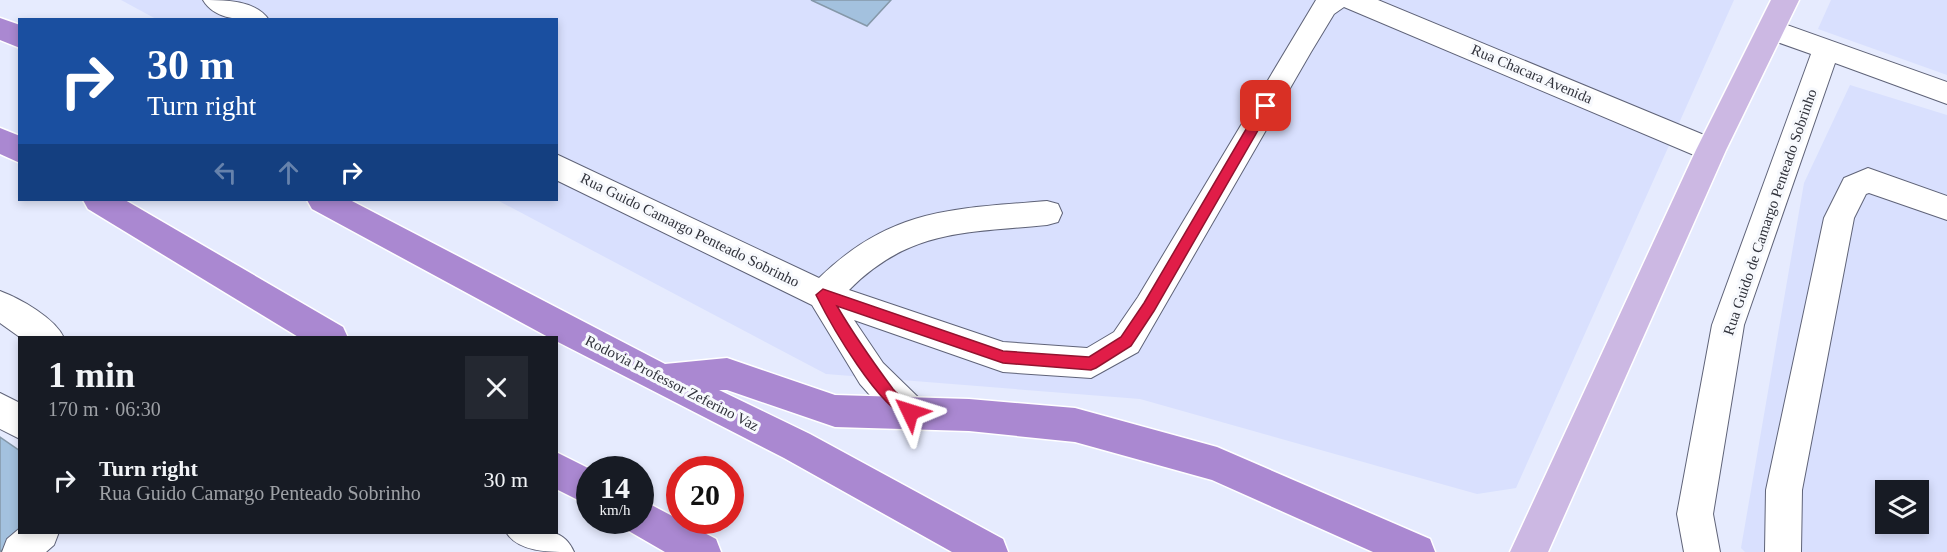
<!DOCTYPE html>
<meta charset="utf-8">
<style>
:root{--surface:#171b24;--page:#242831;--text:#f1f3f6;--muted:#9ea1a6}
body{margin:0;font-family:"Times New Roman",serif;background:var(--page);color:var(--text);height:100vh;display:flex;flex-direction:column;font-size:22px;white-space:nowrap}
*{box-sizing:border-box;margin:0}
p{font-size:20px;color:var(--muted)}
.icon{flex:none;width:33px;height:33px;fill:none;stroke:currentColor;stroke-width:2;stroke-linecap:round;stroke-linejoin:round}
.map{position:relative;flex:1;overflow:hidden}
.drawer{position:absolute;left:18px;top:336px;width:540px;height:198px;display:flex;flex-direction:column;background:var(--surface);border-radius:0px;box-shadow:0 3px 9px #0003}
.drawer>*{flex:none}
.banner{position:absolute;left:18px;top:18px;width:540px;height:183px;border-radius:0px;box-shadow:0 3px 9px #0003;background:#1a4fa0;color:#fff;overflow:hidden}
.tools{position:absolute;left:1875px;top:480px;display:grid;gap:12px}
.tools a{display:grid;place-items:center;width:54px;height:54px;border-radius:0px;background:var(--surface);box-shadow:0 3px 9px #0003;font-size:30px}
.speed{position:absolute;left:576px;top:456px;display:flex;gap:12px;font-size:30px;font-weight:700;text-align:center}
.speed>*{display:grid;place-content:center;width:78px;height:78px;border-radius:50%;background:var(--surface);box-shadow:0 3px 9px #0003;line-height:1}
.speed small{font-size:15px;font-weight:400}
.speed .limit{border:9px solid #d22;background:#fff;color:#111}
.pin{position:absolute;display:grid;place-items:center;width:51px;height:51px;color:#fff;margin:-26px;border-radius:12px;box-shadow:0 3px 9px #0006}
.me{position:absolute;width:66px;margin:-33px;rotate:311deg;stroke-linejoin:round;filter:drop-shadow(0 0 4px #0008)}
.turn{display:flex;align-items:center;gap:21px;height:126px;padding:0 30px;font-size:27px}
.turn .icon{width:78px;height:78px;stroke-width:2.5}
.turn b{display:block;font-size:42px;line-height:51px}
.lanes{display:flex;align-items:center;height:57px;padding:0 30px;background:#0003;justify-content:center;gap:30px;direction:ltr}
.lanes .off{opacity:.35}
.round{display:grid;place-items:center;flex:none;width:63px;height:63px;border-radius:0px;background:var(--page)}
.summary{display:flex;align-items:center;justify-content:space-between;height:102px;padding:0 30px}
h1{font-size:36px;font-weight:800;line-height:45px}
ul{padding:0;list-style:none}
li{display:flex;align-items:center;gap:18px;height:84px;padding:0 30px}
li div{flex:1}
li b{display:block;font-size:22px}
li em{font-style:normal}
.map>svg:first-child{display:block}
.built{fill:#d9e0fe;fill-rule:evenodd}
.building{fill:#a3c1de;stroke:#8598a9;stroke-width:1.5}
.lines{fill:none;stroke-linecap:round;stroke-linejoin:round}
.minor-casing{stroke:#5f6378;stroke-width:2}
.major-casing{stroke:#fff;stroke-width:3}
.highway-casing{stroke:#fff;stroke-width:3}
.minor{fill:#fff;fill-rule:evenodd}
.major{fill:#ccb8e3;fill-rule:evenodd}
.highway{fill:#aa88d1;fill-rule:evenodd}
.route{fill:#e11d48;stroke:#92132f;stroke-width:1.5}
.labels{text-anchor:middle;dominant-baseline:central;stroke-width:6;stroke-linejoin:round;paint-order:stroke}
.street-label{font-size:15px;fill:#30323b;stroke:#f7f9fd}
</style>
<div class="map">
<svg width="1947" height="552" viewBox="0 0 1947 552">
<rect width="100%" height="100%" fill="#e6ebfe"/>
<!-- built -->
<g class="built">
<path d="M 121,0 L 1734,0 L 1516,488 L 1477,494 L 1140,399 L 826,374 L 497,200 L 556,200 L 556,20 L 158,20 Z"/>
<path d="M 1831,0 L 1947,0 L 1947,75 L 1818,29 Z"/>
<path d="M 1850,85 L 1947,115 L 1947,552 L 1745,552 L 1741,548 L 1804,183 ZM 1886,490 L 1918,490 L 1918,524 L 1886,524 Z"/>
</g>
<!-- building -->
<g class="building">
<path d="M 811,0 L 891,0 L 867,26 Z"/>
<path d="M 0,437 L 20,451 L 21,532 L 0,552 Z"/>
</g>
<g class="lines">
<!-- minor casing -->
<g class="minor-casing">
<g id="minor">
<path d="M 203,0 C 225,0 256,0 269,20 C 247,20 216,22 203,0 Z"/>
<path d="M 1316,0 L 1378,0 L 1721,142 L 1726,150 L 1721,158 L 1711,161 L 1701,158 L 1344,7 L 1334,14 L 1311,52 L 1138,352 L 1091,378 L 1003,372 L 854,320 L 883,363 L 922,401 L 927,412 L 922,423 L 910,428 L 898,423 L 884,411 L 860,384 L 812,305 L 556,180 L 556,154 L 819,278 C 891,208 953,209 1047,201 L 1058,204 L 1062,213 L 1058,222 L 1047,225 C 967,233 909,229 849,290 L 1003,342 L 1087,348 L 1114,332 L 1138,297 Z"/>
<path d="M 1770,19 L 1947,82 L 1947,104 L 1835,63 L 1744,325 L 1713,514 L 1720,552 L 1684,552 L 1677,514 L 1712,325 L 1811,54 L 1760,36 L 1757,29 L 1760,22 Z"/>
<path d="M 1868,168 L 1947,196 L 1947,220 L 1869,193 L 1866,194 L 1854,218 L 1802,490 L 1801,552 L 1765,552 L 1766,490 L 1824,218 L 1844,178 Z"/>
<path d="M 0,291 C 21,299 55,318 64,338 L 21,338 L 0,323 Z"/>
<path d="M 0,393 L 20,403 L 20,439 L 0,429 Z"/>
<path d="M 20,528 L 20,532 L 59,532 L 54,545 L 46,552 L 2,552 L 7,539 Z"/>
<path d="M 506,532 C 534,532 562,523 574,552 C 548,552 518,552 506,532 Z"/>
</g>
</g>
<!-- major casing -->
<g class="major-casing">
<path id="major" d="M 1771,0 L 1799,0 L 1726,150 L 1548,552 L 1510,552 L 1696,150 Z"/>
</g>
<!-- highway casing -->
<g class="highway-casing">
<g id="highway">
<path d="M 0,18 L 20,25 L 20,48 L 0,40 Z"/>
<path d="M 0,128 L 20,136 L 20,163 L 0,154 Z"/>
<path d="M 83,200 L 125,200 L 343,327 L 348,338 L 300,338 L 88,209 Z"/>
<path d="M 307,200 L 350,200 L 665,364 L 727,358 L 835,395 L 969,399 L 1075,408 L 1217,447 L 1430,539 L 1435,552 L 1373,552 L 1212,480 L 1075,442 L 969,431 L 835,427 L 727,390 L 719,390 L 810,434 L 1003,539 L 1008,552 L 952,552 L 784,458 L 556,341 L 556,338 L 550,338 L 312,209 Z"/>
<path d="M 556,452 L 592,470 L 590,470 L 590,506 L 556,489 Z"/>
<path d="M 640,499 L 716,539 L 721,552 L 665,552 L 627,530 L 623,520 L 640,520 Z"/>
</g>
</g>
<!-- minor -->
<use href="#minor" class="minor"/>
<!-- major -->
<use href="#major" class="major"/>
<!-- highway -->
<use href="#highway" class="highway"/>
</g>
<!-- route -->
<path class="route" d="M 1266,101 L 1272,106 L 1154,311 L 1131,346 L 1096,368 L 1091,370 L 1003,363 L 837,306 C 854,335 873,362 893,389 C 900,398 913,402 917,412 L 915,417 L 910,419 C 878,407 832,327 816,295 L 823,289 L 1003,351 L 1089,357 L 1121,337 L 1144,303 L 1262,102 Z"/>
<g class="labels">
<!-- street labels -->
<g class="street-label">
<text transform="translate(1532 74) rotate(23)">Rua Chacara Avenida</text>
<text transform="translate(1770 212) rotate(-71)">Rua Guido de Camargo Penteado Sobrinho</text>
<text transform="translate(690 230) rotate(26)">Rua Guido Camargo Penteado Sobrinho</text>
<text transform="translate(672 383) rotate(27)">Rodovia Professor Zeferino Vaz</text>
</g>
</g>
</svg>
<div class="tools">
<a><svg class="icon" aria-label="layers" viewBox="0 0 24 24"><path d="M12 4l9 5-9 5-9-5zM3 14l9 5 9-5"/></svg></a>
</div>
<div class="speed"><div>14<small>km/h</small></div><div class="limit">20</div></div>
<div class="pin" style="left:1266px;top:106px;background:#d93025"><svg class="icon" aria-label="arrive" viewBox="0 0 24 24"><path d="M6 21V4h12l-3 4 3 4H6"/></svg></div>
<svg class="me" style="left:910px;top:412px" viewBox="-20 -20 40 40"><path d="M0-17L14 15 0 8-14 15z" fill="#e11d48" stroke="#fff" stroke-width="4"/></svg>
<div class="banner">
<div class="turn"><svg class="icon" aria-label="right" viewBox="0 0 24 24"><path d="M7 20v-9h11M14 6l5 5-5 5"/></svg><div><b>30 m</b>Turn right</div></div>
<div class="lanes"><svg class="icon off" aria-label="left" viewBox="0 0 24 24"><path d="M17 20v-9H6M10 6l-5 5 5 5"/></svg><svg class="icon off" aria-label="ahead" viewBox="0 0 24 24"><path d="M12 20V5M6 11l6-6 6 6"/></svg><svg class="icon" aria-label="right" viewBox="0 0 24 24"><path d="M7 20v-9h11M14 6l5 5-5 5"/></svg></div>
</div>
<section class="drawer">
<div class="summary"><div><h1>1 min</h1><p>170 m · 06:30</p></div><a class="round"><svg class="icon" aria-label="close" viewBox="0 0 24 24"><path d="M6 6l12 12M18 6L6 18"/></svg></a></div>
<ul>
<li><svg class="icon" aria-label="right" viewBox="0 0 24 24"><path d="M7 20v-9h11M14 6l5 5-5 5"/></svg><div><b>Turn right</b><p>Rua Guido Camargo Penteado Sobrinho</p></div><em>30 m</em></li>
</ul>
</section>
</div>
